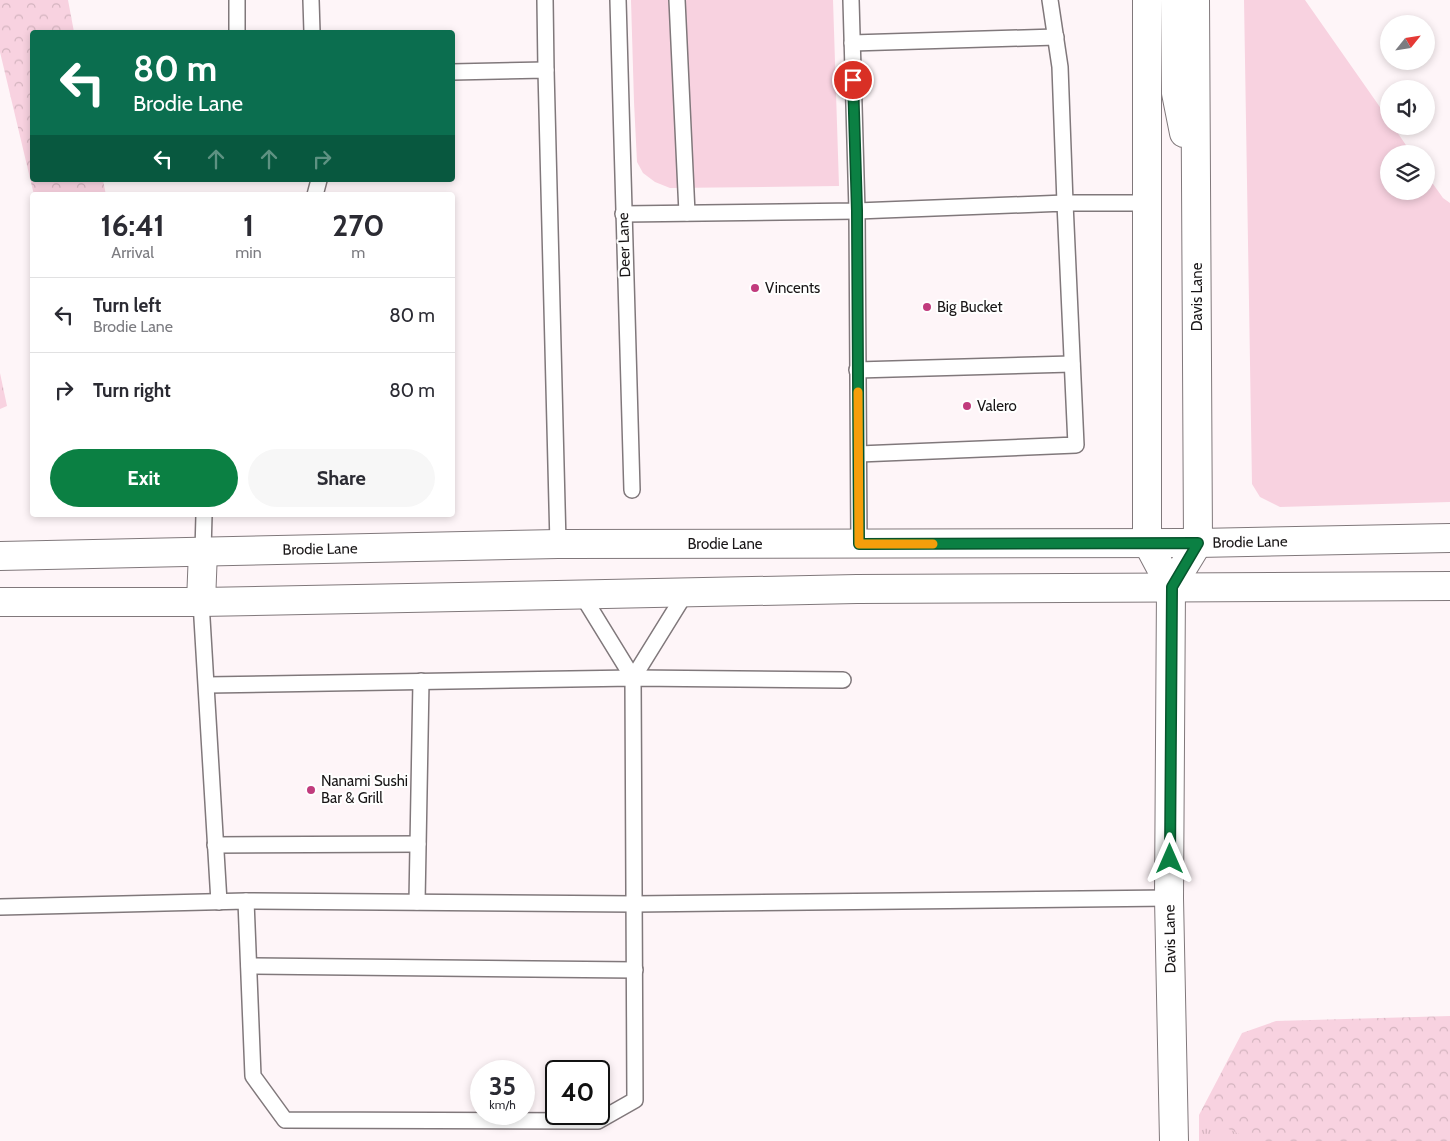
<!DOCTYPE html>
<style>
:root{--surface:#fff;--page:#f7f7f7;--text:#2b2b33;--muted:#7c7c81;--line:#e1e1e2;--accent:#0b8043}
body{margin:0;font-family:Cabin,sans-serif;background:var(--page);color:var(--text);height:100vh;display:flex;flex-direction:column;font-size:19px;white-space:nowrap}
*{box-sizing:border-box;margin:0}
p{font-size:16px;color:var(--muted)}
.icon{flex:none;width:28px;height:28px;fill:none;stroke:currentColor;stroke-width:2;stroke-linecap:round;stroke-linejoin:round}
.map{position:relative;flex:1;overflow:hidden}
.sheet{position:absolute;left:30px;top:192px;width:425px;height:325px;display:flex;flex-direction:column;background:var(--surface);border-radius:5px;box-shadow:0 2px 8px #0003}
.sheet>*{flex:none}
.guide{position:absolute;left:30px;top:30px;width:425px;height:152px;border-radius:5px;box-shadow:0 2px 8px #0003;background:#0b6e4f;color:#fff;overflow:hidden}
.needle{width:32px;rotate:60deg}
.fabs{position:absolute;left:1380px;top:15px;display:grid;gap:10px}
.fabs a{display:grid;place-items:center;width:55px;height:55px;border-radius:50%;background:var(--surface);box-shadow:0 2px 8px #0003;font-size:25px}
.speed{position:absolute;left:470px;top:1060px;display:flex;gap:10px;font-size:25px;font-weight:700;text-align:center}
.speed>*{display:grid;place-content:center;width:65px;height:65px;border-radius:50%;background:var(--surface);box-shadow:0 2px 8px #0003;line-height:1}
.speed small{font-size:12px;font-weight:400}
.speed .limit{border:2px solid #111;border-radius:8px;background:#fff;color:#111}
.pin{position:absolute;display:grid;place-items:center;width:42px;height:42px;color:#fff;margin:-21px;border:2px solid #fff;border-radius:50%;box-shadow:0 1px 5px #0007}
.me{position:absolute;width:55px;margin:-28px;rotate:0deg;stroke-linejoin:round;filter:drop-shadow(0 0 4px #0008)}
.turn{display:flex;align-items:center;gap:18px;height:105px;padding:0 20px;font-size:22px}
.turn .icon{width:65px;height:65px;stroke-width:2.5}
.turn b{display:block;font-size:35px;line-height:42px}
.lanes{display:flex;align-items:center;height:48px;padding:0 20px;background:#0003;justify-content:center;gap:25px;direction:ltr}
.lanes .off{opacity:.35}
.eta{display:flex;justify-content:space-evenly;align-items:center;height:85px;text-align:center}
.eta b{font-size:30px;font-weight:700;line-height:35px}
.primary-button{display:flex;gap:10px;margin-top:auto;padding:10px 20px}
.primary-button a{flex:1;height:58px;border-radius:30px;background:var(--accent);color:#fff;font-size:20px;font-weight:700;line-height:58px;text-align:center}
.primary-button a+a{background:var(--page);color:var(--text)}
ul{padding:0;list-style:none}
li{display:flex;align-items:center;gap:15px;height:75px;padding:0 20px;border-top:1px solid var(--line)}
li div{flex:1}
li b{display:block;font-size:19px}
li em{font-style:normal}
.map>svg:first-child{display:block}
.grass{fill:#f8d2e0}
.forest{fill:url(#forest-crowns)}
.park{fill:url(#park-tufts)}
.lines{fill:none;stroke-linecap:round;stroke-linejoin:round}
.service-casing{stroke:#80787b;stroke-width:18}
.tertiary-casing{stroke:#80787b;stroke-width:30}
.secondary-casing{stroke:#80787b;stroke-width:30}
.service{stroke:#fff;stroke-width:15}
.tertiary{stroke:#fff;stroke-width:28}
.secondary{stroke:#fff;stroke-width:28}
.route-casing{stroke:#07532c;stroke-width:12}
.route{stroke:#0b8043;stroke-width:9}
.slow{stroke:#f59e0b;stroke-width:9}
.poi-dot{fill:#c13b7d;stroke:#fff;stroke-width:2}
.labels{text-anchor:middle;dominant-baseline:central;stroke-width:4;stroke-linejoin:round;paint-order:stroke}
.street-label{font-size:15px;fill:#191617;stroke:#fff}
.poi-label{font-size:15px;fill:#191617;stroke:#fff;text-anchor:start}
</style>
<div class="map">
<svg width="1450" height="1141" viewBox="0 0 1450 1141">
<defs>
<pattern id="forest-crowns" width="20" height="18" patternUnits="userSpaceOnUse" patternTransform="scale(1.25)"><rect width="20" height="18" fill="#f8d2e0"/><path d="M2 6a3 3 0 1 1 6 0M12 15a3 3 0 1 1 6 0" fill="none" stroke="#d4b4bf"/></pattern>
<pattern id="park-tufts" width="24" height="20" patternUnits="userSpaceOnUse" patternTransform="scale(1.25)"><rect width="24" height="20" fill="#f8d2e0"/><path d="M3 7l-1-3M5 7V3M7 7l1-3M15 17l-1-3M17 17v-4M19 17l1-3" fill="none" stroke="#d4b4bf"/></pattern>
</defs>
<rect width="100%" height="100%" fill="#fef5f8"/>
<!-- grass -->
<g class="grass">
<path d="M 631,0 L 833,0 L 839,186 L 670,188 L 655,182 L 643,173 L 637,162 L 634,102 Z"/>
<path d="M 1244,0 L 1305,0 L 1389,120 L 1389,126 L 1393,126 L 1412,154 L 1389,154 L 1389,191 L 1426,191 L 1426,174 L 1443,198 L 1450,203 L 1450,502 L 1280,507 L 1260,497 L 1252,484 Z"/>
</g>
<!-- forest -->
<g class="forest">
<path d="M 0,0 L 68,0 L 74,32 L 32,32 L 32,180 L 103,180 L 106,195 L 34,195 L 0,52 Z"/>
<path d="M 0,373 L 7,406 L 0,409 Z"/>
<path d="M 1450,1016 L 1450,1141 L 1199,1141 L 1199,1115 L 1242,1033 L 1276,1021 Z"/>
</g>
<!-- park -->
<path class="park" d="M 1199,1115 L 1254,1141 L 1199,1141 Z"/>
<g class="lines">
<!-- service casing -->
<g class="service-casing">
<g id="service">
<path d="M 237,0 L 237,32"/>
<path d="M 311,0 L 312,32"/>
<path d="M 545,0 L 546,70"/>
<path d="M 618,0 L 632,490"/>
<path d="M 677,0 L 687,213"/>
<path d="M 851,0 L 857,211 L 859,544"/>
<path d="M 1050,0 L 1060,67 L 1065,203 L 1147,203"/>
<path d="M 852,43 L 1056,37"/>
<path d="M 452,72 L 546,70 L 558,544"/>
<path d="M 315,195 L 319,180"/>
<path d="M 623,214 L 857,211 L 1065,203 L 1076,445 L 859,454"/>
<path d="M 857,370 L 1072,364"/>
<path d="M 203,551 L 204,515"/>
<path d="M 582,595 L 633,678 L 685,594"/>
<path d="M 201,602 L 219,902"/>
<path d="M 207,685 L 633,678 L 843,680"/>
<path d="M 215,845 L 418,844"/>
<path d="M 246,901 L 634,904 L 1169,898"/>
<path d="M 417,902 L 421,681"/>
<path d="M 0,907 L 246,901 L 253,1076 L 285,1120 L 598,1121 L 635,1100 L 633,678"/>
<path d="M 249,966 L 635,970"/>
</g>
</g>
<!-- tertiary casing -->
<g class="tertiary-casing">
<path id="tertiary" d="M 1171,587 L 1169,898 L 1174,1141"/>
</g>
<!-- secondary casing -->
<g class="secondary-casing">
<g id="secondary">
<path d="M 1147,0 L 1147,542 L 1171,587"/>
<path d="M 1175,0 L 1176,93 L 1184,133"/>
<path d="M 0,556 L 558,544 L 1198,543 L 1450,538"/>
<path d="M 1171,587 L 1198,543 L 1195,0"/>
<path d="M 0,602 L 201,602 L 857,589 L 1450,586"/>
<path d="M 201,602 L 203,551"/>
</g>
</g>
<!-- service -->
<use href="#service" class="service"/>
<!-- tertiary -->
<use href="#tertiary" class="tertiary"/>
<!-- secondary -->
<use href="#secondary" class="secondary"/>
</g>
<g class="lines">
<!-- route casing -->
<g class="route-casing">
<path id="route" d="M 853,80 L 857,211 L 859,544 L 1198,543 L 1172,587 L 1170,859"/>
</g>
<!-- route -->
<use href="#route" class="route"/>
<!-- slow -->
<path class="slow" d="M 858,392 L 859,544 L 933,544"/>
</g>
<!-- markers -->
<g class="poi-dot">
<circle cx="755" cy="288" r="5"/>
<circle cx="927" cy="307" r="5"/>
<circle cx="967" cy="406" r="5"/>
<circle cx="311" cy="790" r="5"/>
</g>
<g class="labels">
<!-- street labels -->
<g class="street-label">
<text transform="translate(624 245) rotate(-92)">Deer Lane</text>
<text transform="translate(1197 297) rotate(-90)">Davis Lane</text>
<text transform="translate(1250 542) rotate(-1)">Brodie Lane</text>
<text x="725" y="544">Brodie Lane</text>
<text transform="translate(320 549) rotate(-1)">Brodie Lane</text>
<text transform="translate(1170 939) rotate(-91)">Davis Lane</text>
</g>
<!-- poi labels -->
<g class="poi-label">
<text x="765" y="288">Vincents</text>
<text x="937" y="307">Big Bucket</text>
<text x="977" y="406">Valero</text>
<text x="321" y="781">Nanami Sushi<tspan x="321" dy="17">Bar &amp; Grill</tspan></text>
</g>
</g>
</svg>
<div class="fabs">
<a><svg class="needle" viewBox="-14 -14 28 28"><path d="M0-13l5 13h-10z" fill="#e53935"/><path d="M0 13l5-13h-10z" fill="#7c7c81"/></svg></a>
<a><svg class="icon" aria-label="sound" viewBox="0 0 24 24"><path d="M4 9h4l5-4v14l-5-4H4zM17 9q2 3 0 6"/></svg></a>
<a><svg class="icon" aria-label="layers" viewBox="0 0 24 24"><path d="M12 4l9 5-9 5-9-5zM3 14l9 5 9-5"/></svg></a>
</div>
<div class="speed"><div>35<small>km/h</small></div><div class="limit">40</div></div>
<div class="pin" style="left:853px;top:80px;background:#d93025"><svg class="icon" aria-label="arrive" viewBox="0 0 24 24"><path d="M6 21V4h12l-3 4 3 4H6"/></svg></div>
<svg class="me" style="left:1170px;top:859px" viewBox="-20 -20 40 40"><path d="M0-17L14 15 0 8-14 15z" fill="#0b8043" stroke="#fff" stroke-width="4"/></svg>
<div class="guide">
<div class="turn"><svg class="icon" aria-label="left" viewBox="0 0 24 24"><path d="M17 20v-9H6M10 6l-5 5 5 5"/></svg><div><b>80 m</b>Brodie Lane</div></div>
<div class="lanes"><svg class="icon" aria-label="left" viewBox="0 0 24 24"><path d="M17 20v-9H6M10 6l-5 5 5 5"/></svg><svg class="icon off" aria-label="ahead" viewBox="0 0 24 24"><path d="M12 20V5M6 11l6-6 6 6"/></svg><svg class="icon off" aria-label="ahead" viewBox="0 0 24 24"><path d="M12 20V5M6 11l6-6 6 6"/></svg><svg class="icon off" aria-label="right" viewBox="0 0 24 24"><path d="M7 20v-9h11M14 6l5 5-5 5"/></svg></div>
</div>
<section class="sheet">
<div class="eta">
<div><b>16:41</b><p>Arrival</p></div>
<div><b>1</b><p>min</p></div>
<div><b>270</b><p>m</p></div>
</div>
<ul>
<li><svg class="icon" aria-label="left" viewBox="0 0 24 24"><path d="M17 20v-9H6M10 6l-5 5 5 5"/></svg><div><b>Turn left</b><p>Brodie Lane</p></div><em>80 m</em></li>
<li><svg class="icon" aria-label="right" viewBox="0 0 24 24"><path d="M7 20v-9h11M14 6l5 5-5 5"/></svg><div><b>Turn right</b></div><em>80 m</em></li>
</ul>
<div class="primary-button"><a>Exit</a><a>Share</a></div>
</section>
</div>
